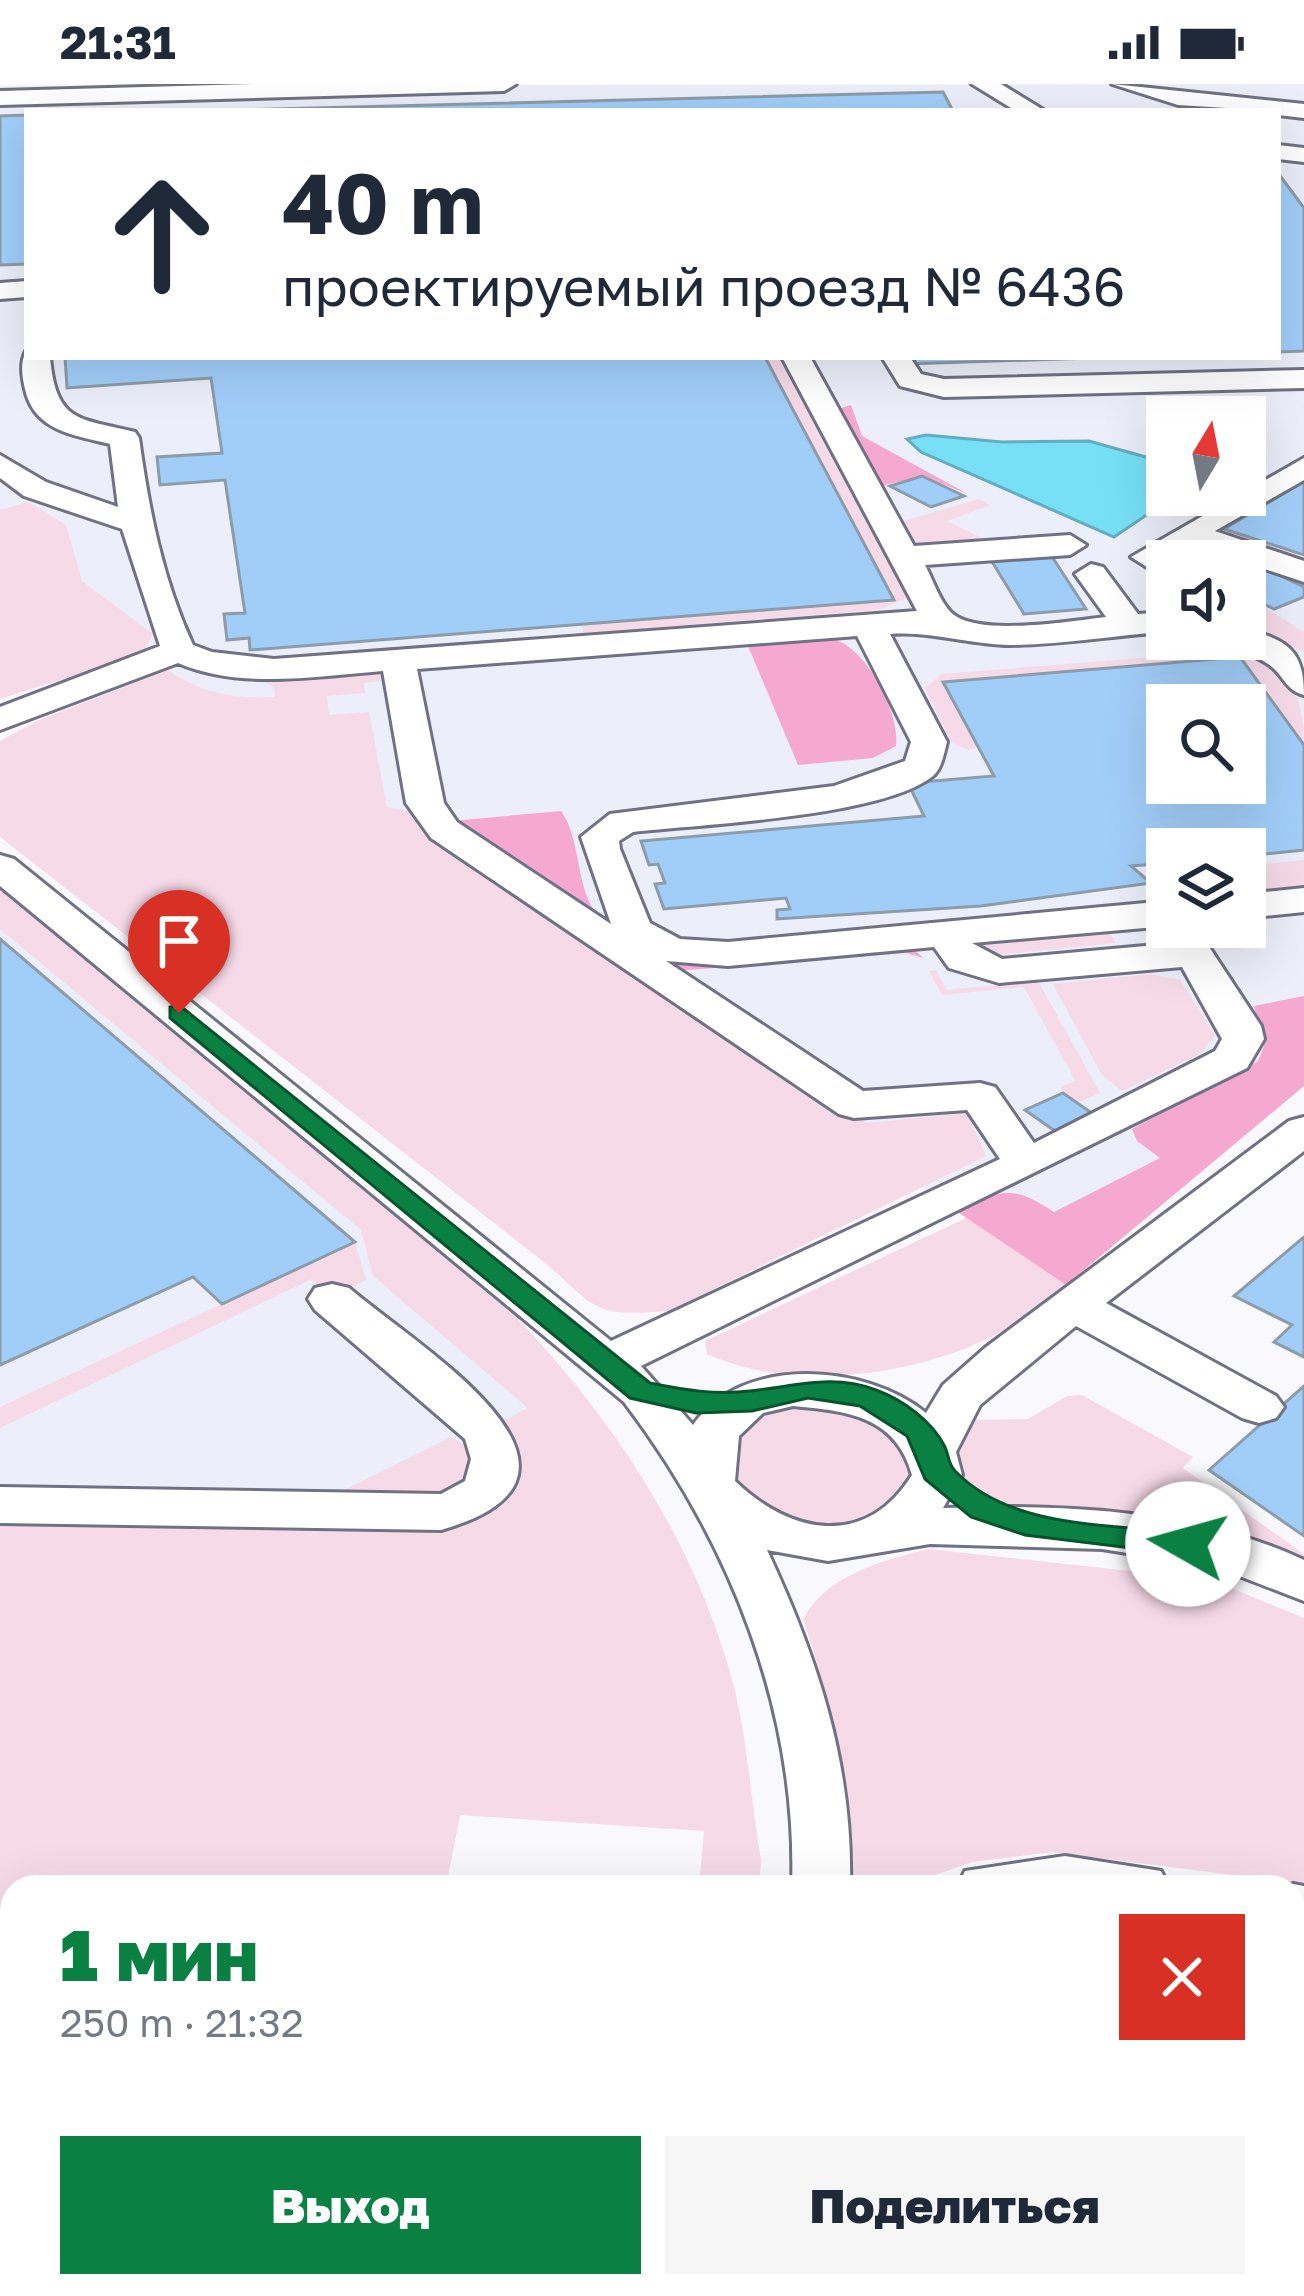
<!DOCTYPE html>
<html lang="ru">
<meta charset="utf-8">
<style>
:root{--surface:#fff;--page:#f6f6f7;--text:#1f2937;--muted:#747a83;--accent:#0b8043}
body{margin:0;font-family:"Golos Text",sans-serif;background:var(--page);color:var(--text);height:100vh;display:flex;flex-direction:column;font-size:45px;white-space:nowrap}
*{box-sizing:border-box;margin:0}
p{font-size:39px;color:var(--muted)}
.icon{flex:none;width:66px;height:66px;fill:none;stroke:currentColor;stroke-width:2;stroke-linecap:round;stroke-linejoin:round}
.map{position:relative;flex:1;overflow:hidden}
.side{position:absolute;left:0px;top:1791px;width:1305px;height:423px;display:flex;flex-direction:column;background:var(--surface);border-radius:36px 36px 0 0;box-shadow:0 12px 48px #0002}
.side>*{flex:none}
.guide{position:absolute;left:24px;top:24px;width:1257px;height:252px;border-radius:0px;box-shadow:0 12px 48px #0002;background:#fff;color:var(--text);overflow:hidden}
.needle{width:78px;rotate:10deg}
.controls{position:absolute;left:1146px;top:312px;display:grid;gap:24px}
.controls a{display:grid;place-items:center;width:120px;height:120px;border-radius:0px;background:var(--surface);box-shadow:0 12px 48px #0002;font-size:60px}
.pin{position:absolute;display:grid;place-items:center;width:102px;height:102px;color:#fff;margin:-123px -51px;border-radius:50% 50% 50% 0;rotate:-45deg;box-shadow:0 0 12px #0007}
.pin .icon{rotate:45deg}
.me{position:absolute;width:132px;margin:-66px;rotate:277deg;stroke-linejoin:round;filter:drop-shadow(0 0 9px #0008)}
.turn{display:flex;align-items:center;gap:42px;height:252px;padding:0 60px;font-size:54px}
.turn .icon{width:156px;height:156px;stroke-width:2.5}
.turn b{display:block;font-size:84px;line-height:102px}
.round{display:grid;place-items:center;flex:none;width:126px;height:126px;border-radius:0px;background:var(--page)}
.head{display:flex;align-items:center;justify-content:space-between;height:204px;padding:0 60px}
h1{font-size:72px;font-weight:800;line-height:90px;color:var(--accent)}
.cta{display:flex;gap:24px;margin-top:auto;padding:24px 60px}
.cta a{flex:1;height:138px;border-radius:0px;background:var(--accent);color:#fff;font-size:48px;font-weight:800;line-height:138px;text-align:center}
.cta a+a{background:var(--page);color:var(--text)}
.status{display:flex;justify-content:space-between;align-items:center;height:84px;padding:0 60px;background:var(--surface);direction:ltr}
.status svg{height:33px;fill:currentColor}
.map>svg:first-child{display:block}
.built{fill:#eceef9;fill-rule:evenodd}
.green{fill:#f6dae8}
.forest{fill:#f5a9d1}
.water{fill:#77e0f7;stroke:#63adc0;stroke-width:3}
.building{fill:#a1cef9;stroke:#8d9caa;stroke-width:3;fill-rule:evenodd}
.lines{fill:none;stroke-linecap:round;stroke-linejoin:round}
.minor-casing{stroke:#707283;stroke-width:6}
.highway-casing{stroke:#707283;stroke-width:6}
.minor{fill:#fff;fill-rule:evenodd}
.highway{fill:#fff;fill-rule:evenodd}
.route{fill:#0b8043;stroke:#07532c;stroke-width:3}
</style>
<div class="status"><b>21:31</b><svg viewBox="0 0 49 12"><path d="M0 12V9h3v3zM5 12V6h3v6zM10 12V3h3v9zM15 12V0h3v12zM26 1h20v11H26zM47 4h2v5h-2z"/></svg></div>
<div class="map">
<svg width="1304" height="2212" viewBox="0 0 1304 2212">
<rect width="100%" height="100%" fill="#f9f9fd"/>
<!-- built -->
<g class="built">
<path d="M 1304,0 L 1304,1002 L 1066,1201 L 0,474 L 0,2 ZM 27,27 L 1278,27 L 1278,273 L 27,273 ZM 1167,333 L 1245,333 L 1245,411 L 1167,411 ZM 1167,477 L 1245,477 L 1245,555 L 1167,555 ZM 1167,621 L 1245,621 L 1245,699 L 1167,699 ZM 1167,765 L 1245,765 L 1245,843 L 1167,843 Z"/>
<path d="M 0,825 L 554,1293 L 543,1409 L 476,1448 L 0,1439 Z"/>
</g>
<!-- green -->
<g class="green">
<path d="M 765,273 L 778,273 L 907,514 L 878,526 L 584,549 L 581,540 Z"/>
<path d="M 979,415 L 990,421 L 947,437 L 980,453 L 981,460 L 913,464 L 897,439 Z"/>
<path d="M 28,418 L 66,441 L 82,497 L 153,550 L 143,570 L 0,615 L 0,426 Z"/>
<path d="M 1245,511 L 1304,548 L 1304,568 L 1245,541 Z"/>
<path d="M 1228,567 C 1287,573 1304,608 1304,661 L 1240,573 L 969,666 L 952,659 L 925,604 L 942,590 Z"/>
<path d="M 168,586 C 203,610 233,615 275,613 L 274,603 L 253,593 L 379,586 L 382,597 L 364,599 L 365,609 L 327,612 L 329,631 L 369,628 L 387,723 L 420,730 L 429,745 L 867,1039 L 967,1029 L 986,1072 L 669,1227 C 592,1233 599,1226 544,1178 L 0,753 L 0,657 L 39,636 Z"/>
<path d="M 1304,776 L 1304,803 L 1245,808 L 1245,782 Z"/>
<path d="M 0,805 L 479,1196 C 595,1307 693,1445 734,1603 C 748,1659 751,1719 761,1776 L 759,1803 L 699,1803 L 704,1747 L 460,1731 L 446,1803 L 12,1803 L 12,1938 L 0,1935 L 0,1427 L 434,1445 C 507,1432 539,1410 505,1336 L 528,1324 L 373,1192 L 361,1146 L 0,845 Z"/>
<path d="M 1108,846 L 1116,859 L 995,871 L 981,866 L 987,857 Z"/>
<path d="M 936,886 L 947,906 L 1038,897 L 1100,1009 L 1077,1019 L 1060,1004 L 1075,996 L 1024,903 L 942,911 L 929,887 Z"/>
<path d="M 1151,890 L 1180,896 L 1215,951 L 1202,969 L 1122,1007 L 1102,991 L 1053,900 Z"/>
<path d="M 966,1134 L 1066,1201 C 1042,1218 1017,1241 989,1254 C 908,1293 790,1308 707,1270 L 705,1257 Z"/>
<path d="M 355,1158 L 366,1196 L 332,1213 L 312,1195 L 0,1344 L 0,1323 Z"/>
<path d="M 1082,1311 L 1193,1373 L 1183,1384 L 1304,1470 L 1304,1486 C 1274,1473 1241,1453 1209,1447 C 1137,1435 1011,1442 957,1394 L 954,1346 L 966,1336 L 1028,1335 L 1067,1312 Z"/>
<path d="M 798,1320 L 856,1325 L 901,1352 L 915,1392 C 901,1428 853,1453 813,1447 C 789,1443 758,1420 735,1409 L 729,1362 L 753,1336 Z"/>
<path d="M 451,1353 L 470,1365 L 476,1385 C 441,1424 390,1410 342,1407 Z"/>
<path d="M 929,1465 L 1211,1496 L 1304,1534 L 1304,1800 L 1052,1768 L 972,1778 L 901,1803 L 850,1803 C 851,1709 833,1624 803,1535 C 828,1490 881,1477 929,1465 Z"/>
<path d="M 1293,2173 L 1304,2177 L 1304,2212 L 903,2212 L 892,2202 L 1293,2202 Z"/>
<path d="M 650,2202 L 780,2202 L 795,2212 L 646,2212 Z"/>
</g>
<!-- forest -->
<g class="forest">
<path d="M 851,321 L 862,352 L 968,410 L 922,392 L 877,403 L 832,327 Z"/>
<path d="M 831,555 C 865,560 900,629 896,662 L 873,674 L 798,681 L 748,562 Z"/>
<path d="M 561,727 C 582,756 575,806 598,831 C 669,910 816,870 910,861 L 923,874 L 906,869 L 675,887 L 452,737 Z"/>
<path d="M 1304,912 L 1304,1002 L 1066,1201 L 956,1127 C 1001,1107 1011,1099 1054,1128 L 1160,1074 L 1137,1057 L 1132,1045 L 1258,977 L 1264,962 L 1254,922 Z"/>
</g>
<!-- water -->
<path class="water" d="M 926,351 L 1002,358 L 1089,357 L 1167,379 L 1167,411 L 1176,411 L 1114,453 L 921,368 L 907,355 Z"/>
<!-- building -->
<g class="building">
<path d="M 943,8 L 953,27 L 197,27 Z"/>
<path d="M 27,31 L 27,180 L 0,181 L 0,32 Z"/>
<path d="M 1278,89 L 1304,124 L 1304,267 L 1278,268 Z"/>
<path d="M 65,273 L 765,273 L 894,516 L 250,566 L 249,554 L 227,556 L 224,530 L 245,529 L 225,396 L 160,401 L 157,373 L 222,369 L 211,294 L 67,304 Z"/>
<path d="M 904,273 L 1122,273 L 906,280 Z"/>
<path d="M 922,392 L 964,412 L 931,423 L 890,402 Z"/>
<path d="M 1304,397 L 1304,471 L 1224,445 Z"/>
<path d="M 1225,465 L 1304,503 L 1304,513 L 1274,525 L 1245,511 L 1245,477 L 1193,477 Z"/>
<path d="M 1051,471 L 1086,525 L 1024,530 L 991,476 Z"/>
<path d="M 1240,573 L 1304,661 L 1304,766 L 1245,772 L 1245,765 L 1167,765 L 1167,779 L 1131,782 L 1151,799 L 981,822 L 777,835 L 777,826 L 790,825 L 786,814 L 664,825 L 655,800 L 665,799 L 658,780 L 649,781 L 641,757 L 924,732 L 908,699 L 994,692 L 943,598 ZM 1167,621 L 1245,621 L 1245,699 L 1167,699 Z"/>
<path d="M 0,855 L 355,1158 L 222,1220 L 193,1193 L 0,1281 Z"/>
<path d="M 1063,1009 L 1093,1030 L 1055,1047 L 1025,1026 Z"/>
<path d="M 1304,1153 L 1304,1273 L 1274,1258 L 1292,1241 L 1234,1212 Z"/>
<path d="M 1304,1302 L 1304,1452 L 1209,1386 Z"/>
<path d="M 581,2202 L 634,2202 L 630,2212 L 577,2212 Z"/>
</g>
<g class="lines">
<!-- minor casing -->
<g class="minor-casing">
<g id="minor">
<path d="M 252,0 L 516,0 L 504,7 L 0,21 L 0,7 Z"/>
<path d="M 972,0 L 1001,0 L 1045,27 L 1016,27 Z"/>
<path d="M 1112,0 L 1304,20 L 1304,34 L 1278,31 L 1278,27 L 1178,21 Z"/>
<path d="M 1278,61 L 1304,64 L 1304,78 L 1278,75 Z"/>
<path d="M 27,197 L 27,213 L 0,215 L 0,199 Z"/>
<path d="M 26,267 L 27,273 L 50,273 C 56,339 78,334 135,348 L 139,354 C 149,426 162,494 193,561 L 212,568 L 274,575 L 917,527 L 782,273 L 810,273 L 914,462 L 1070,451 L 1086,461 L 1070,471 L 925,481 C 933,496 941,521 954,531 C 982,552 1072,537 1106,533 L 1075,490 L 1091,480 L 1103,483 L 1138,530 L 1167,528 L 1167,548 C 1114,551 1062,561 1009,561 C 967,560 932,547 890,550 L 947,658 C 944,669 942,684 933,692 C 882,733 702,740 633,748 L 619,757 L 620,765 L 650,839 L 680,855 L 728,858 L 1167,817 L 1167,843 L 1196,843 L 1261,942 L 1264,955 L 1247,984 L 641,1282 L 693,1341 C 742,1271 864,1279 926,1329 L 943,1301 L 985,1264 L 1289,1037 L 1304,1033 L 1304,1067 L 1106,1219 L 1276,1312 L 1284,1323 L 1276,1334 L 1259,1339 L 1242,1334 L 1076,1242 L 980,1321 L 956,1368 L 962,1391 L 943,1424 C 1060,1420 1196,1425 1304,1476 L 1304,1517 L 1216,1483 L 1102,1465 L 930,1460 L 828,1477 L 767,1466 C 818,1575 853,1681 850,1803 L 792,1803 C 798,1626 729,1456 624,1318 L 0,802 L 0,771 L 14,775 L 611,1257 L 1000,1075 L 967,1026 L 854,1034 L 839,1030 L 431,754 L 406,719 L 383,587 C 317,592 241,606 178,579 L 0,646 L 0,623 L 160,562 L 122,445 L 24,412 L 0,394 L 0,371 L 46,398 L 118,423 L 110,360 C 74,351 34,347 25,305 C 22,292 20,279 26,267 ZM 857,552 L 911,658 L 905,677 L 834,702 L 610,730 L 581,753 L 611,840 L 457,738 L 444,719 L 417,585 ZM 1156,843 L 1167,860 L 1002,875 L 972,859 ZM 934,863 L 949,884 L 999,899 L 1182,883 L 1222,955 L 1215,967 L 1034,1059 L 995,1003 L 980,999 L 863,1007 L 666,877 L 728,882 ZM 793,1322 C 847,1327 896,1332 912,1391 C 866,1465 791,1451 735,1397 L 739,1352 L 763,1329 Z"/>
<path d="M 882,273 L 910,273 L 921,290 L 944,295 L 1304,286 L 1304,304 L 944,313 L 900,302 Z"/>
<path d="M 1304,374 L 1304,396 L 1215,447 L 1304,477 L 1304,498 L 1192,461 L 1147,483 L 1131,473 Z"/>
<path d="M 1245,545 C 1288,556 1304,567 1304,611 C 1286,606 1285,594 1272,583 C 1258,571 1239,569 1227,555 L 1245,555 Z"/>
<path d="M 1304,804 L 1304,828 L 1245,834 L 1245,810 Z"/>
<path d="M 332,1200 L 349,1204 C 418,1263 633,1391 441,1446 L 0,1439 L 0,1403 L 441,1410 L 465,1397 L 471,1375 L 465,1355 L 315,1226 L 308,1215 L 315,1204 Z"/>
<path d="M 1065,1772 L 1161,1787 L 1169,1803 L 957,1803 L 965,1787 Z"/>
<path d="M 1293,1800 L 1304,1802 L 1304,1848 L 1293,1846 L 1293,1803 L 1283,1803 Z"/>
<path d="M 0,1954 L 12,1958 L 12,2010 L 0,2006 Z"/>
<path d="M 798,2202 L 875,2202 L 879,2212 L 802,2212 Z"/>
</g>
</g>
<!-- highway casing -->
<g class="highway-casing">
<path id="highway" d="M 0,2143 L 12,2146 L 12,2202 L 158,2202 L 163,2212 L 0,2212 Z"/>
</g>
<!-- minor -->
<use href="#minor" class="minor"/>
<!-- highway -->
<use href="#highway" class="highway"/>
</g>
<!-- route -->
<path class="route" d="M 179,921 L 650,1299 C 684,1306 715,1311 750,1307 C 793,1303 832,1289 876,1306 C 903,1316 932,1337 945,1363 C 949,1372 948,1380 955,1387 C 1012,1446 1111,1440 1188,1449 L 1204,1460 L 1188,1471 L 1025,1451 L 971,1433 L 925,1395 L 907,1352 L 860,1322 L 808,1314 L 752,1327 L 696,1329 L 630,1314 L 170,934 L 170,923 Z"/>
</svg>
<div class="controls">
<a><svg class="needle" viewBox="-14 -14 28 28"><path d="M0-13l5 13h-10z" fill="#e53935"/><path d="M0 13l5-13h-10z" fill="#747a83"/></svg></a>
<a><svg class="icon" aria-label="sound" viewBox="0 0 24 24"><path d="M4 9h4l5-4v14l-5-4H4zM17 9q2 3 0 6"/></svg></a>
<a><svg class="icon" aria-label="search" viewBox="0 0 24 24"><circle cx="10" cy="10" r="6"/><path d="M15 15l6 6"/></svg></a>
<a><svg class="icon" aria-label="layers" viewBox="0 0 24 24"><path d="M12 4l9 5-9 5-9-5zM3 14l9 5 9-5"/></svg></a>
</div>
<div class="pin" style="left:179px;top:929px;background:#d93025"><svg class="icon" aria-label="arrive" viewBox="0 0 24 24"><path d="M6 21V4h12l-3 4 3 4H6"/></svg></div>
<svg class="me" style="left:1188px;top:1460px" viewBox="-20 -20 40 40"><circle r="19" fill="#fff"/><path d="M0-13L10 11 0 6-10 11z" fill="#0b8043"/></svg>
<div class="guide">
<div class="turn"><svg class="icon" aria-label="ahead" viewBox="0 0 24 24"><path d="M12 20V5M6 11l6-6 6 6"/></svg><div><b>40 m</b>проектируемый проезд № 6436</div></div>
</div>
<section class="side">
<div class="head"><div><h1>1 мин</h1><p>250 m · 21:32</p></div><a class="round" style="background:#d93025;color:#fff"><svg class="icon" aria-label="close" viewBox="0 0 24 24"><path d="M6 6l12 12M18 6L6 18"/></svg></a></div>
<div class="cta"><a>Выход</a><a>Поделиться</a></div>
</section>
</div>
